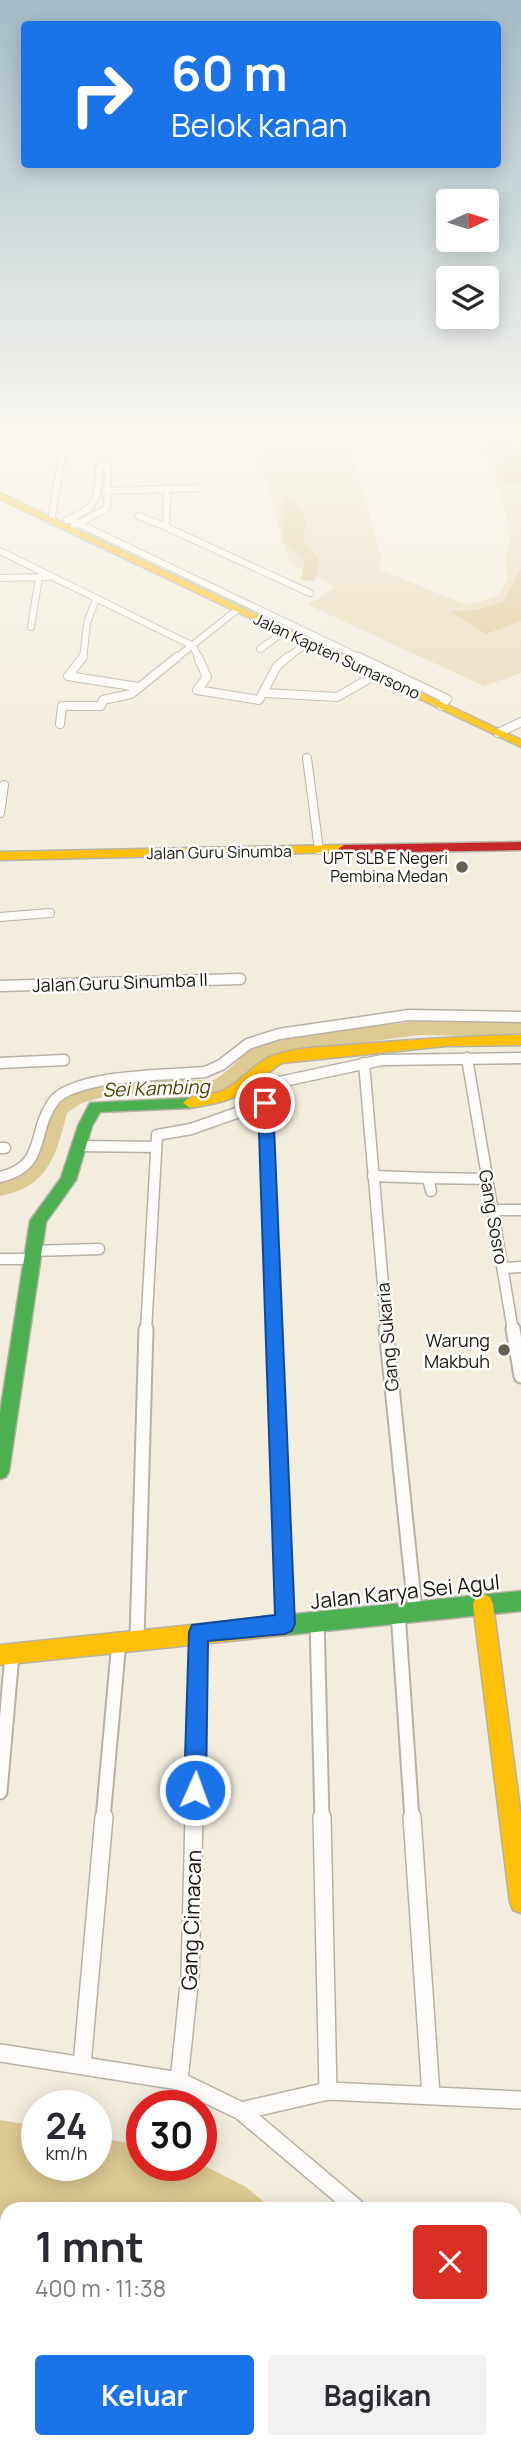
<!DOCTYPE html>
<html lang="id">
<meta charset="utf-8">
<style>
:root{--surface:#fff;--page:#f2f2f3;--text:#2b2b33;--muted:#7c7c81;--accent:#1a73e8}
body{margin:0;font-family:Manrope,sans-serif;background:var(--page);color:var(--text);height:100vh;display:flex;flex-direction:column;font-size:26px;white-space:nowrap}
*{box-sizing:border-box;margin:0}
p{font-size:23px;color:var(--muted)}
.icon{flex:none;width:38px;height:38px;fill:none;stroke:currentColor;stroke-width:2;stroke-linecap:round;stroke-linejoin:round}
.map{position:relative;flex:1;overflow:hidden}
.side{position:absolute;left:0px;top:2202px;width:522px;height:247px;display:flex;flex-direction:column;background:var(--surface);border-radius:21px 21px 0 0;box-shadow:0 4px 18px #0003}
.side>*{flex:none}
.hud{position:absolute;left:21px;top:21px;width:480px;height:147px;border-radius:7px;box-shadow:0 4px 18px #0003;background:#1a73e8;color:#fff;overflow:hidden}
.needle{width:46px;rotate:86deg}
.controls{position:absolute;left:436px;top:189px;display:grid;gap:14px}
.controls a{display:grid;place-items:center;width:63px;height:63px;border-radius:7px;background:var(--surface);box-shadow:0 4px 18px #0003;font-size:35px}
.speed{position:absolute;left:21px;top:2090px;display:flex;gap:14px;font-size:35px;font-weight:700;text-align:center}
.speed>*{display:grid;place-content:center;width:91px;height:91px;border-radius:50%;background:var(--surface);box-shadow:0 4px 18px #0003;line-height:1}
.speed small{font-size:18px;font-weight:400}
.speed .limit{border:10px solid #d22;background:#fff;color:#111}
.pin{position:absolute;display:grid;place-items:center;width:60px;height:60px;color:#fff;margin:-30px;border:4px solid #fff;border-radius:50%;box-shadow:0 2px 7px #0007}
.me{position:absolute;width:77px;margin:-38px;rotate:2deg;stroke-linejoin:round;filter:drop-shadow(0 0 5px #0008)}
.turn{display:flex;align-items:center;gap:24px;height:147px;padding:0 35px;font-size:32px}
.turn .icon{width:91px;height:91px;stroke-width:2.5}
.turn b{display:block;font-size:49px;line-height:60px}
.round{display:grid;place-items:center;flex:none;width:74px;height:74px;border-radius:7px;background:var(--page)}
.headline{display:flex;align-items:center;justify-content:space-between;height:119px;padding:0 35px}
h1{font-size:42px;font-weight:700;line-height:52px}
.cta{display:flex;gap:14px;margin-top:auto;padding:14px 35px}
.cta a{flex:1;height:80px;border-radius:7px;background:var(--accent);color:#fff;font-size:28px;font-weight:700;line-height:80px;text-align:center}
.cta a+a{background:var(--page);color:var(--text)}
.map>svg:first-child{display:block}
.green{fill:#eadcba}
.water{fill:#ddc992}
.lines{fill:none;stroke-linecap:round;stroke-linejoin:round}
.river{fill:#ddc992;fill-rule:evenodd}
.street-far4-casing{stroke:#b6b1a6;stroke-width:8}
.street-far3-casing{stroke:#b6b1a6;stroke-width:10}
.street-far2-casing{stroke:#b6b1a6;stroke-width:13}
.street-far1-casing{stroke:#b6b1a6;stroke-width:17}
.street-casing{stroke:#b6b1a6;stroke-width:20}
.fast-casing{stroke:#b6b1a6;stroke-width:3}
.slow-casing{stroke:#b6b1a6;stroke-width:3}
.jam-casing{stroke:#b6b1a6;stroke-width:3}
.street-far4{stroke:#fdfcfa;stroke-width:6}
.street-far3{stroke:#fdfcfa;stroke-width:8}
.street-far2{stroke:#fdfcfa;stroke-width:10}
.street-far1{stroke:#fdfcfa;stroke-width:13}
.street{stroke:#fdfcfa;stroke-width:17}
.fast{fill:#4caf50;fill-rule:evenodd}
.slow{fill:#ffc107;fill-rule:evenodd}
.jam{fill:#c62828;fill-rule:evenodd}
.route{fill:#1a73e8;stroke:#114b97;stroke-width:2}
.poi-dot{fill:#666156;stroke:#fefefe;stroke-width:2.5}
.labels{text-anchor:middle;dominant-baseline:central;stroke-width:5;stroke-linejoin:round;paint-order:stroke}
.far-street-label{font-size:16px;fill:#1a160d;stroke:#fefefe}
.far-poi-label{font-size:16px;fill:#1a160d;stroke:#fefefe;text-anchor:end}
.street-label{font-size:18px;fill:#1a160d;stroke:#fefefe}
.poi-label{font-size:18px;fill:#1a160d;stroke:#fefefe;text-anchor:end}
.water-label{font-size:19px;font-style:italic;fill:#524003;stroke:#fefefe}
.near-street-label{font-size:21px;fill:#1a160d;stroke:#fefefe}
</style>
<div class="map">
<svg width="521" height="2447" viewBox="0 0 521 2447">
<rect width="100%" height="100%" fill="#f3edde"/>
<!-- green -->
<path class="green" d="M 259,431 L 345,431 L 382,559 L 378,569 L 467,605 L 499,595 L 508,578 C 501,557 510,553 509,535 C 507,498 488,464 474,431 L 521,431 L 521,673 L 484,686 L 308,605 L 336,587 L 290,564 L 263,473 Z"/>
<!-- water -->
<g class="water">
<path d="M 482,431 L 507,432 L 509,448 L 521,455 L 521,484 L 508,485 L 495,472 L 507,460 L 491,452 Z"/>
<path d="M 284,496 L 306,517 L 303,541 L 319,559 L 315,581 L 301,580 L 305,559 L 283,542 Z"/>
<path d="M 521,568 L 521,621 L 486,634 L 451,612 L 476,610 L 504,601 Z"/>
<path d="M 0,2120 L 37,2126 L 37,2165 L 96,2165 L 96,2137 L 142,2146 L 142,2165 L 201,2164 L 246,2187 L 271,2208 L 7,2208 L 7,2225 L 0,2224 Z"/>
</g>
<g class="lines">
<!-- river -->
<path class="river" d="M 419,1021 L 521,1023 L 521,1037 L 419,1035 L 289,1052 L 267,1059 L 241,1083 L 217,1094 L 113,1094 L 82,1103 L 67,1113 C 56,1156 48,1187 0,1196 L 0,1178 C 49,1170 30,1122 51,1103 C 91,1064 164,1081 214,1080 C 229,1072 238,1058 252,1049 C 281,1032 381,1026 419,1021 Z"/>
<!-- street-far4 casing -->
<g class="street-far4-casing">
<g id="street-far4">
<path d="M 16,431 L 20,433"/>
<path d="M 64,444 L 138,442"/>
<path d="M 105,491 L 200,488"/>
<path d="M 167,494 L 166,527 L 310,593"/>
<path d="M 139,516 L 166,527"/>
<path d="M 69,519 L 363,659"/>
<path d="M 67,520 C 98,507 98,499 99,467 L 108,465 L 107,508 L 74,526"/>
<path d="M 51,521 L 66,431"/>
<path d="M 0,551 L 193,646"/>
<path d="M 0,578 L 48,577"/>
<path d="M 31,627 L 39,577"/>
<path d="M 193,646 L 199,659"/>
<path d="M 260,649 L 285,631"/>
<path d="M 83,659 L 87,623 L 96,599"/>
<path d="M 175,659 L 238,609"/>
<path d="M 286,659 L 299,649 L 319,641"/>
</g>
</g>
<!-- street-far3 casing -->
<g class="street-far3-casing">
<g id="street-far3">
<path d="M 83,657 L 68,676 L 138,687"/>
<path d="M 198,657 L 207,677 L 197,690 L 259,700 L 277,666 L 288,657"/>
<path d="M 359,657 L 447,699 L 441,706"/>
<path d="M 265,693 L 337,697 L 377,674"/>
<path d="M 60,724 L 62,706 L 101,706 L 103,700 L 131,694 L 177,657"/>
<path d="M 498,733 L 521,722"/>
<path d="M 307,758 L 319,850"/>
<path d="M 0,813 L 4,785"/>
<path d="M 0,917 L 50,913"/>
</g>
</g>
<!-- street-far2 casing -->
<g class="street-far2-casing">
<g id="street-far2">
<path d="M 0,986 L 240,979"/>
<path d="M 467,1058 L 513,1331"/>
<path d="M 0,1063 L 64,1060"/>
<path d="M 364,1063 L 387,1331"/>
<path d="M 80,1146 L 156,1147"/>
<path d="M 0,1148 L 5,1148"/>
<path d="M 373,1176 L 428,1178 L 431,1191"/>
<path d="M 0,1177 C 47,1166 31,1133 53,1102 C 73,1074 171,1075 205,1072 L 221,1065 L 248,1044 L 279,1034 L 409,1015 L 521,1017"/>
<path d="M 428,1178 L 488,1179"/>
<path d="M 493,1210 L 521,1210"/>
<path d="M 32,1251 L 99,1249"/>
<path d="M 0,1259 L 31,1259"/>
<path d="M 503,1268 L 521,1267"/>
<path d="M 146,1331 L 157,1135 L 191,1129 L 265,1103"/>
<path d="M 274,1331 L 265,1103 L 270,1084 L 382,1060 L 521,1058"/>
</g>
</g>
<!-- street-far1 casing -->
<g class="street-far1-casing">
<g id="street-far1">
<path d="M 274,1329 L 285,1624"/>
<path d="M 386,1329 L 415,1610"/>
<path d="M 513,1329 L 521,1376"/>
<path d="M 398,1612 L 412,1819"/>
<path d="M 317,1620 L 322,1819"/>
<path d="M 137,1639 L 146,1329"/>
<path d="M 0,1792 L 12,1654"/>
<path d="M 103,1819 L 119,1641"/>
<path d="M 194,1819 L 199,1633"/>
</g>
</g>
<!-- street casing -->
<g class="street-casing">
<g id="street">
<path d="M 322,1817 L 328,2091"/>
<path d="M 412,1817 L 431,2095"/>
<path d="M 0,2053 L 179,2081 L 241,2111 L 356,2208"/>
<path d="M 82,2065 L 104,1817"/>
<path d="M 179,2081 L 190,1975 L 194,1817"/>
<path d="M 241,2111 L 328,2091 L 521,2100"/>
<path d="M 0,2349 L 7,2342"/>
<path d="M 440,2441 L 441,2447"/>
<path d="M 125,2447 L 127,2441"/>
</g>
</g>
<!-- fast casing -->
<g class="fast-casing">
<g id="fast">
<path d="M 190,1098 L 197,1103 L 190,1108 L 100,1112 L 92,1126 L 76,1180 L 46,1222 L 9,1471 L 6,1477 L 0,1479 L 0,1413 L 30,1221 L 61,1178 L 78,1126 L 90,1103 Z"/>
<path d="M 521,1591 L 521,1611 L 286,1635 L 279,1632 L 276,1625 L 279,1618 L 286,1615 Z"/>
</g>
</g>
<!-- slow casing -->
<g class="slow-casing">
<g id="slow">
<path d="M 0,493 L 521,740 L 521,747 L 0,499 Z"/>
<path d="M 344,845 L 350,849 L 348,852 L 0,860 L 0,852 Z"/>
<path d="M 521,1035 L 521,1045 L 446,1046 L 282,1063 C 269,1070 262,1081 250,1089 C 232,1101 212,1104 190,1108 L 183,1103 C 191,1093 211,1096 222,1091 C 242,1082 254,1062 275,1055 C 298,1047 325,1047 349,1045 C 407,1040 463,1036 521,1035 Z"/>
<path d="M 483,1594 L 490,1597 L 493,1604 L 521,1817 L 521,1913 L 513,1910 L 510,1902 L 473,1604 L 476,1597 Z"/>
<path d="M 286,1615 L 293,1618 L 296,1625 L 293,1632 L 286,1635 L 0,1665 L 0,1645 Z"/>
</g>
</g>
<!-- jam casing -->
<g class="jam-casing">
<path id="jam" d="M 521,842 L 521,850 L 344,853 L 338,849 L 344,845 Z"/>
</g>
<!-- street-far4 -->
<use href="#street-far4" class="street-far4"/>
<!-- street-far3 -->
<use href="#street-far3" class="street-far3"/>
<!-- street-far2 -->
<use href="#street-far2" class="street-far2"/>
<!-- street-far1 -->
<use href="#street-far1" class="street-far1"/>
<!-- street -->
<use href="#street" class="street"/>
<!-- fast -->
<use href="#fast" class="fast"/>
<!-- slow -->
<use href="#slow" class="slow"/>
<!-- jam -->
<use href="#jam" class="jam"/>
</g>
<!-- sky -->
<linearGradient id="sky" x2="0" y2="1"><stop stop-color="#a3bcc6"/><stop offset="0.56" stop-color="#faf7f0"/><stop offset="1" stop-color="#faf7f0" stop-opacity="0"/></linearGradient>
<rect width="521" height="773" fill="url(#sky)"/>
<!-- route -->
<path class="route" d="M 265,1097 L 273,1103 L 295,1624 L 292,1631 L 285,1634 L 208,1641 L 206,1790 L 202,1798 L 195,1801 L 187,1798 L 184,1790 L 189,1632 L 192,1625 L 275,1615 L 258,1103 Z"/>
<!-- markers -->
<g class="poi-dot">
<circle cx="462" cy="867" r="7"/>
<circle cx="504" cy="1350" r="7"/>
</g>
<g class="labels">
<!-- far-street labels -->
<g class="far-street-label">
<text transform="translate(337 656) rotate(25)">Jalan Kapten Sumarsono</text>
<text transform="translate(219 852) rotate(-1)">Jalan Guru Sinumba</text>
</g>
<!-- far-poi labels -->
<g class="far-poi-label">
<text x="448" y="858">UPT SLB E Negeri<tspan x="448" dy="18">Pembina Medan</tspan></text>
</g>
<!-- street labels -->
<g class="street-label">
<text transform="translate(120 982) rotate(-2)">Jalan Guru Sinumba II</text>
<text transform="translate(494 1217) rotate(80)">Gang Sosro</text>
<text transform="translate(387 1337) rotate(-95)">Gang Sukaria</text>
</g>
<!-- poi labels -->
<g class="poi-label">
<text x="490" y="1340">Warung<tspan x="490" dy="21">Makbuh</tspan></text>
</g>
<!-- water labels -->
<g class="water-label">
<text transform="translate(156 1088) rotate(-2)">Sei Kambing</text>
</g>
<!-- near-street labels -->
<g class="near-street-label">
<text transform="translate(405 1591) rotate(-6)">Jalan Karya Sei Agul</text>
<text transform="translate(191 1920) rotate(-88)">Gang Cimacan</text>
</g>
</g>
</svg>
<div class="controls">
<a><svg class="needle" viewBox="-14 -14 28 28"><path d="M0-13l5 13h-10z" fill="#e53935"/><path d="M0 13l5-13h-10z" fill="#7c7c81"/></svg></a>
<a><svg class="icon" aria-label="layers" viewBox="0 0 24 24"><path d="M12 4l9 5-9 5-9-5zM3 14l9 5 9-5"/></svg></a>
</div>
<div class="speed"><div>24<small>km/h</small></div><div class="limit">30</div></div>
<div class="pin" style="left:265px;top:1103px;background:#d93025"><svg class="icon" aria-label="arrive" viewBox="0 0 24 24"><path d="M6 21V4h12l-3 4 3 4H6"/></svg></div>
<svg class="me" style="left:195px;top:1790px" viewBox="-20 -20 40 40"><circle r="17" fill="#1a73e8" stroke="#fff" stroke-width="3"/><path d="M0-11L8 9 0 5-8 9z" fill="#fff"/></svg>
<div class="hud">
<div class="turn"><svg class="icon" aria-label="right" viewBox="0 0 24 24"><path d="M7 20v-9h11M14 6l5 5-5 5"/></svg><div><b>60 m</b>Belok kanan</div></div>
</div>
<section class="side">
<div class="headline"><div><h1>1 mnt</h1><p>400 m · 11:38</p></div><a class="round" style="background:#d93025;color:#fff"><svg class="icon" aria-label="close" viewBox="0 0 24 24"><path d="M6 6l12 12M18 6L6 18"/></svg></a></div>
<div class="cta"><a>Keluar</a><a>Bagikan</a></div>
</section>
</div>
